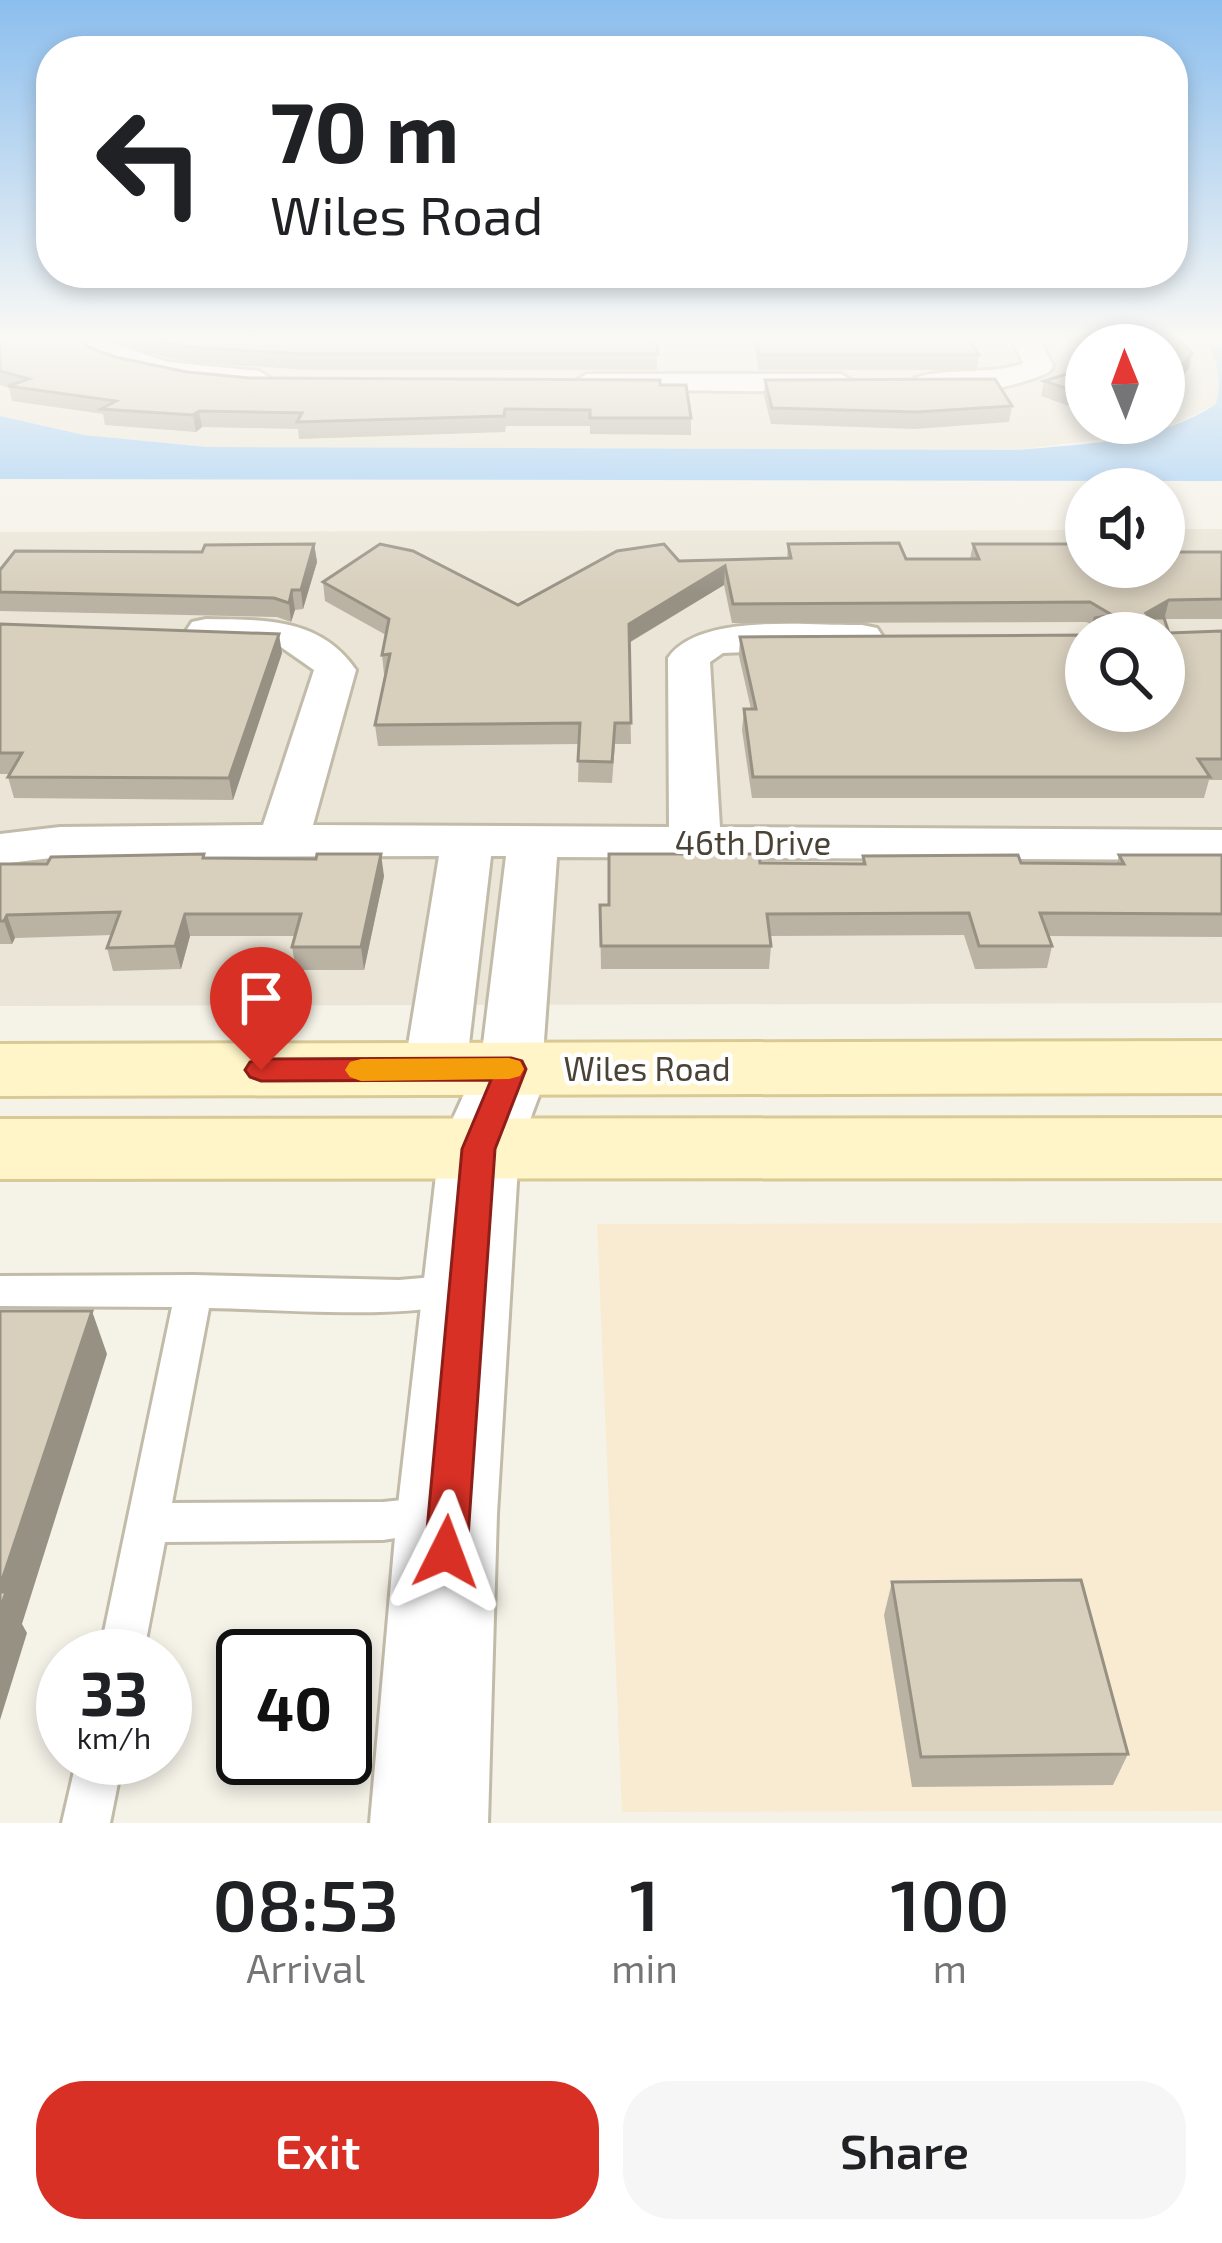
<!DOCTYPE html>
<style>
:root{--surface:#fff;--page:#f6f6f6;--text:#202124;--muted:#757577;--accent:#d93025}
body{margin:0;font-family:"Exo 2",sans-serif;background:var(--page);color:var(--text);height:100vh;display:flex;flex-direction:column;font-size:45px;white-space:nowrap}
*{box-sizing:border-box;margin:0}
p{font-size:39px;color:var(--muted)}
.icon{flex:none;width:66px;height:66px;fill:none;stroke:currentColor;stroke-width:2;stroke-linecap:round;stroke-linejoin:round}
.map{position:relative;height:1823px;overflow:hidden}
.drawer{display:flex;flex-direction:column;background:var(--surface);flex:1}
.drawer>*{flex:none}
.top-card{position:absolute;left:36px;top:36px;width:1152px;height:252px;border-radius:48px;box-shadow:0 6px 18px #0003;background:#fff;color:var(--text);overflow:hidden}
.needle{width:78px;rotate:359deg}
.buttons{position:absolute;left:1065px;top:324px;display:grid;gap:24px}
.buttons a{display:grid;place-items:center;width:120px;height:120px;border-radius:50%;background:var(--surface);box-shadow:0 6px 18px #0003;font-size:60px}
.speed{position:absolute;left:36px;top:1629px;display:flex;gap:24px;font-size:60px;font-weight:700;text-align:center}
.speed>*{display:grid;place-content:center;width:156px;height:156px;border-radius:50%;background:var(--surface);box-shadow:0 6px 18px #0003;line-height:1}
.speed small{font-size:30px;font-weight:400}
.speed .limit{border:6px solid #111;border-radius:18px;background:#fff;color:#111}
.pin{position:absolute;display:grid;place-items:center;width:102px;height:102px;color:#fff;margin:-123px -51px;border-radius:50% 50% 50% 0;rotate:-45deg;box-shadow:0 0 12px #0007}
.pin .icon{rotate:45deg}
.me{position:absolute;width:132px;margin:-66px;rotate:3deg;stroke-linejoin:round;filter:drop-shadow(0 0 9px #0008)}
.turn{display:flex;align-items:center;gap:42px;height:252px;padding:0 36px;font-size:54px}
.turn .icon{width:156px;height:156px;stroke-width:2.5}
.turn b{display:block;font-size:84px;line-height:102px}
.eta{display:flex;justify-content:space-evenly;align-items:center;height:204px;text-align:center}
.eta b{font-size:72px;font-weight:600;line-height:84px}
.action{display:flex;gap:24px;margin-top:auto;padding:24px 36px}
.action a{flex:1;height:138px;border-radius:48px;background:var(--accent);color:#fff;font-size:48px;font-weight:600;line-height:138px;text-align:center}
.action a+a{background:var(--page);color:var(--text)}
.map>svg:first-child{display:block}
.residential{fill:#eae5d6;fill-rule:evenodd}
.commercial{fill:#f8ebd2}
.water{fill:#a1cef6}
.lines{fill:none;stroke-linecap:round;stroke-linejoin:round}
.service-casing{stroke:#c2bbaa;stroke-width:6}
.minor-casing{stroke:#c2bbaa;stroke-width:6}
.tertiary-casing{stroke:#c2bbaa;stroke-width:6}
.secondary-casing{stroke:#d9ca95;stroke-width:6}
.service{fill:#fff;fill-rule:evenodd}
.minor{fill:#fff;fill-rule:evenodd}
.tertiary{fill:#fff;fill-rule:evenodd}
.secondary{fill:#fff5c9;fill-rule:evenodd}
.wall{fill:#bab2a3}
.shaded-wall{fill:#979184}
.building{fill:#d8cfbd;stroke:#979184;stroke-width:3}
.route{fill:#d93025;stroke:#8d1f18;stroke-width:3}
.slow{fill:#f59e0b}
.labels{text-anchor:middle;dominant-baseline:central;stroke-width:9;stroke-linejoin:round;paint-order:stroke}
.street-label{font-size:33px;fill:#4a4336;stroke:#fff}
</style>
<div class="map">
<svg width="1222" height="1823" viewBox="0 0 1222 1823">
<rect width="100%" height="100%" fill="#f5f2e8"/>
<!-- residential -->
<g class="residential">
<path d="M 0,339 L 1204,339 L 1218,361 L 1222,389 L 1216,404 L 1158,432 L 1016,450 L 207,447 L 84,435 L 0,416 ZM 1086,345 L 1164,345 L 1164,423 L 1086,423 Z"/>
<path d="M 1164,529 L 1222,529 L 1222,1003 L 0,1006 L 0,532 L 1086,530 L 1086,567 L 1164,567 ZM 1086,633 L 1164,633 L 1164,711 L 1086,711 Z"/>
</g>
<!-- commercial -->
<path class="commercial" d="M 1222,1223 L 1222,1811 L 622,1812 L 597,1224 Z"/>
<!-- water -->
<path class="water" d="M 1206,341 L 1222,341 L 1222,481 L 0,479 L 0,416 L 84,435 L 207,447 L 1016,450 C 1084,444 1157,443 1216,404 C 1222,381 1218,361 1206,341 Z"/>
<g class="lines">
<!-- service casing -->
<g class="service-casing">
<g id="service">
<path d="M 194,1275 L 399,1280 L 458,1275 L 471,1280 L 476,1290 L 471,1300 C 409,1321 278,1309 209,1308 L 172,1503 L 383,1502 L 432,1497 L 447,1502 L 453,1516 L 447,1530 L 383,1540 L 165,1542 L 143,1656 L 99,1656 L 172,1307 L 0,1306 L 0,1276 Z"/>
<path d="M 77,1758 L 123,1758 L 110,1823 L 62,1823 Z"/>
</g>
</g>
<!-- minor casing -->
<g class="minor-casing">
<g id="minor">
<path d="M 69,339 L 101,339 L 167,362 L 259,371 L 273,380 C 248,407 93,367 69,339 Z"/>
<path d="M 1012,339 L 1039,339 L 1053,366 L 1049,372 C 1021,386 932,407 908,383 C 926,365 993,377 1023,363 Z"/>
<path d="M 587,374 L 841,374 L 856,383 L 841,392 L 577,389 L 572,383 Z"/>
<path d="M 206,619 C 264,620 320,617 356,670 L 313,825 L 669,827 L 668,658 C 699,612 810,626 862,625 L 877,628 L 883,637 L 877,646 L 723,653 L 710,662 L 720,827 L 1222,830 L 1222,860 L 557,857 L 542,1069 L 533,1084 L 511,1091 L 489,1084 L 480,1069 L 506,856 L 491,856 L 466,1070 L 457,1085 L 435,1092 L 413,1085 L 404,1070 L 439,856 L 60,857 L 0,864 L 0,834 L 60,827 L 263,825 L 314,670 L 281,647 L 192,640 L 186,631 L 192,622 Z"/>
</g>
</g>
<!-- tertiary casing -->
<g class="tertiary-casing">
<path id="tertiary" d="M 511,1043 L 538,1050 L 549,1069 L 519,1149 L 497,1514 L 488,1823 L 370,1823 L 397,1514 L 439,1149 L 484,1050 Z"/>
</g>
<!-- secondary casing -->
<g class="secondary-casing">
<g id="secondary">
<path d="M 1222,1041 L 1222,1093 L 0,1096 L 0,1044 Z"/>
<path d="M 1222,1118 L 1222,1178 L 0,1179 L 0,1119 Z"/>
</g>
</g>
<!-- service -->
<use href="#service" class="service"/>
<!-- minor -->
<use href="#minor" class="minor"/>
<!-- tertiary -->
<use href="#tertiary" class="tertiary"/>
<!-- secondary -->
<use href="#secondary" class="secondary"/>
</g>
<!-- wall -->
<g class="wall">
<path d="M 0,339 L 88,347 L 115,357 L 187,372 L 250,378 L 660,385 L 691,418 L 691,435 L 590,434 L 590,426 L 506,426 L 505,432 L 299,439 L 298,429 L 202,427 L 196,432 L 105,425 L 103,414 L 12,401 L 9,388 L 0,385 Z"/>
<path d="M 112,339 L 656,339 L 657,370 L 307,370 L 191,362 L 141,352 Z"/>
<path d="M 752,339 L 969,339 L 979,355 L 977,370 L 759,370 Z"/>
<path d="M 1071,339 L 1179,339 L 1192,353 L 1189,368 L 1164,400 L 1164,345 L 1086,345 L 1086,358 Z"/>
<path d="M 1086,368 L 1086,412 L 1041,396 L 1044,381 Z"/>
<path d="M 765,380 L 1012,406 L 1009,422 L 915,429 L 771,424 L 764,396 Z"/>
<path d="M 314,544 L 317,562 L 303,609 L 295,610 L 291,622 L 277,617 L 0,611 L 0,570 Z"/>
<path d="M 788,544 L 906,559 L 970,559 L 973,544 L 1086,567 L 1222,552 L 1222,619 L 1165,619 L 1169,633 L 1222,631 L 1222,780 L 1209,780 L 1204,798 L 752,798 L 742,730 L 744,709 L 751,709 L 739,656 L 740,637 L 1086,711 L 1093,625 L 1086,622 L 732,623 L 724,585 L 629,643 L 631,744 L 615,744 L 612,783 L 578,782 L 579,744 L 378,746 L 375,725 L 386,674 L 384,674 L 382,655 L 386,635 L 325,601 L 323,582 L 518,605 L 679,561 L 787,558 Z"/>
<path d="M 0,624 L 282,653 L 233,800 L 14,798 L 8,777 L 10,774 L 0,774 Z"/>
<path d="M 1119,855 L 1222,855 L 1222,937 L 1048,936 L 1052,946 L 1047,968 L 975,969 L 964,935 L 770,936 L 771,946 L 769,969 L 601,969 L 600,905 L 862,864 L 863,856 L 1021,863 L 1117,864 Z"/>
<path d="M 205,858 L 384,876 L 364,970 L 296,970 L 292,947 L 295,936 L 190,936 L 181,969 L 113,971 L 107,948 L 112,935 L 15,938 L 12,944 L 0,944 L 0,864 Z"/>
<path d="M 892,1582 L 1128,1754 L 1113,1785 L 912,1787 L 884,1615 Z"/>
</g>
<!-- shaded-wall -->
<g class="shaded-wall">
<path d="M 1192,353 L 1189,368 L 1164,400 L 1164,385 Z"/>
<path d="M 199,411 L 202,427 L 196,432 L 193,415 Z"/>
<path d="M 314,544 L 317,562 L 303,609 L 301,590 Z"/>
<path d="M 725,566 L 724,585 L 628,643 L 629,624 Z"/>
<path d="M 292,590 L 295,610 L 291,622 L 289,603 Z"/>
<path d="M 1169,600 L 1164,620 L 1142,632 L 1146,613 Z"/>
<path d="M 279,634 L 282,653 L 233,800 L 229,778 Z"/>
<path d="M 381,854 L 384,876 L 364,970 L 361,947 Z"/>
<path d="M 185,914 L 190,936 L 181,969 L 175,946 Z"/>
<path d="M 7,915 L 15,938 L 12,944 L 4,921 Z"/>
<path d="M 92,1311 L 107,1354 L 22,1624 L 27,1633 L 0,1720 L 0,1586 Z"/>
</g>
<!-- building -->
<g class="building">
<path d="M 0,339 L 79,339 L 88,347 L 115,357 L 187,372 L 250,378 L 660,380 L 660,385 L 686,385 L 691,418 L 590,418 L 590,410 L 505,409 L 504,416 L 297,422 L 302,413 L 199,411 L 193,415 L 101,409 L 116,401 L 8,386 L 29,379 L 0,371 Z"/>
<path d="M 150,339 L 656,339 L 658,354 L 305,354 L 188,347 Z"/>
<path d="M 756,339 L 969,339 L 979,355 L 760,355 Z"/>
<path d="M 1086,339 L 1179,339 L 1192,353 L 1168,384 L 1164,385 L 1164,345 L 1091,345 Z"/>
<path d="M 1086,368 L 1086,395 L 1044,381 Z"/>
<path d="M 995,379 L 1012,406 L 917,412 L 772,408 L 765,380 Z"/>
<path d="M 899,543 L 906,559 L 979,559 L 973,544 L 1086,544 L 1086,567 L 1164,567 L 1164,552 L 1222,552 L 1222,599 L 1169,600 L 1146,613 L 1151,618 L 1164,618 L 1169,633 L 1222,631 L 1222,759 L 1198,759 L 1210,777 L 753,777 L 744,709 L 756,709 L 740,637 L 1086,635 L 1086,711 L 1164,711 L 1164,633 L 1091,633 L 1095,618 L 1112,615 L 1090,602 L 733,604 L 725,566 L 629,624 L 631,723 L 615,723 L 612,762 L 578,761 L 580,723 L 375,725 L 390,654 L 382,655 L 389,619 L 323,582 L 380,544 L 413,551 L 518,605 L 617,551 L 664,544 L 679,561 L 791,558 L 788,544 Z"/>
<path d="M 314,544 L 301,590 L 292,590 L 289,603 L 274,598 L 0,592 L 0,570 L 15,551 L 202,552 L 205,545 Z"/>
<path d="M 0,624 L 279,634 L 229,778 L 8,777 L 22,753 L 0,753 Z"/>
<path d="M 204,854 L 203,858 L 316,859 L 317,854 L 381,854 L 361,947 L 292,947 L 301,914 L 185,914 L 175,946 L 107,948 L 120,912 L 7,915 L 4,921 L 0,921 L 0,864 L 47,864 L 51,857 Z"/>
<path d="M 609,854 L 759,854 L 760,863 L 865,864 L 863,856 L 1018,855 L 1021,863 L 1124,864 L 1119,855 L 1222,855 L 1222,914 L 1040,913 L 1052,946 L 979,946 L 969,913 L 767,914 L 771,946 L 601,946 L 600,905 L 609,905 Z"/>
<path d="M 0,1311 L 92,1311 L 0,1586 Z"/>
<path d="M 1081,1580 L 1128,1754 L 921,1757 L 892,1582 Z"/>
<path d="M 0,1592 L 6,1592 L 0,1610 Z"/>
</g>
<!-- sky -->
<linearGradient id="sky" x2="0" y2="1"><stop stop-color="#8bbeee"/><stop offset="0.57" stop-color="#faf9f5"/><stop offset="1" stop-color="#faf9f5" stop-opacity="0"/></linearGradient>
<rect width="1222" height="594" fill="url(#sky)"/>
<!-- route -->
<path class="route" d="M 511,1058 L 522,1061 L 526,1069 L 495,1149 L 467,1552 L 461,1567 L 446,1573 L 431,1567 L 425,1552 L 462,1149 L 491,1080 L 261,1081 L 250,1077 L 245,1070 L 250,1062 L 261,1059 Z"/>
<!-- slow -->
<path class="slow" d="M 509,1058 L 520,1061 L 524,1069 L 520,1076 L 509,1079 L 361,1081 L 350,1077 L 345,1070 L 350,1062 L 361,1059 Z"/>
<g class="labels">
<!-- street labels -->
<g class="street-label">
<text x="753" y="842">46th Drive</text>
<text x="647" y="1068">Wiles Road</text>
</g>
</g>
</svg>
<div class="buttons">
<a><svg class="needle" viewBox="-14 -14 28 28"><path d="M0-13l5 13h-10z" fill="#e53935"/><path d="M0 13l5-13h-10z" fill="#757577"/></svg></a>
<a><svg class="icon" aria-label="sound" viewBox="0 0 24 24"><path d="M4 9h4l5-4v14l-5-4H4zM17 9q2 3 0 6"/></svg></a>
<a><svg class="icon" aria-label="search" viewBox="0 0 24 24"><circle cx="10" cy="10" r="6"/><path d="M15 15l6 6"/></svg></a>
</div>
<div class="speed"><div>33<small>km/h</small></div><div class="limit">40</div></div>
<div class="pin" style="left:261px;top:1070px;background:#d93025"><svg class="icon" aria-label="arrive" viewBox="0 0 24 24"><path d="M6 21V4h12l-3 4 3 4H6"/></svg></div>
<svg class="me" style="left:446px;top:1552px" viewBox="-20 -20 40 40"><path d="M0-17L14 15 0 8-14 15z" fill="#d93025" stroke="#fff" stroke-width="4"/></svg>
<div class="top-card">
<div class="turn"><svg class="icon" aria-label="left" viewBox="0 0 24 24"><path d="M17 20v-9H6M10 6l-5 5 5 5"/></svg><div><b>70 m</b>Wiles Road</div></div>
</div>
</div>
<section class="drawer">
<div class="eta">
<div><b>08:53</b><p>Arrival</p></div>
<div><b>1</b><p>min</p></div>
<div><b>100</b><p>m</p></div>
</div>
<div class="action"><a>Exit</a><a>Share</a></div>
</section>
